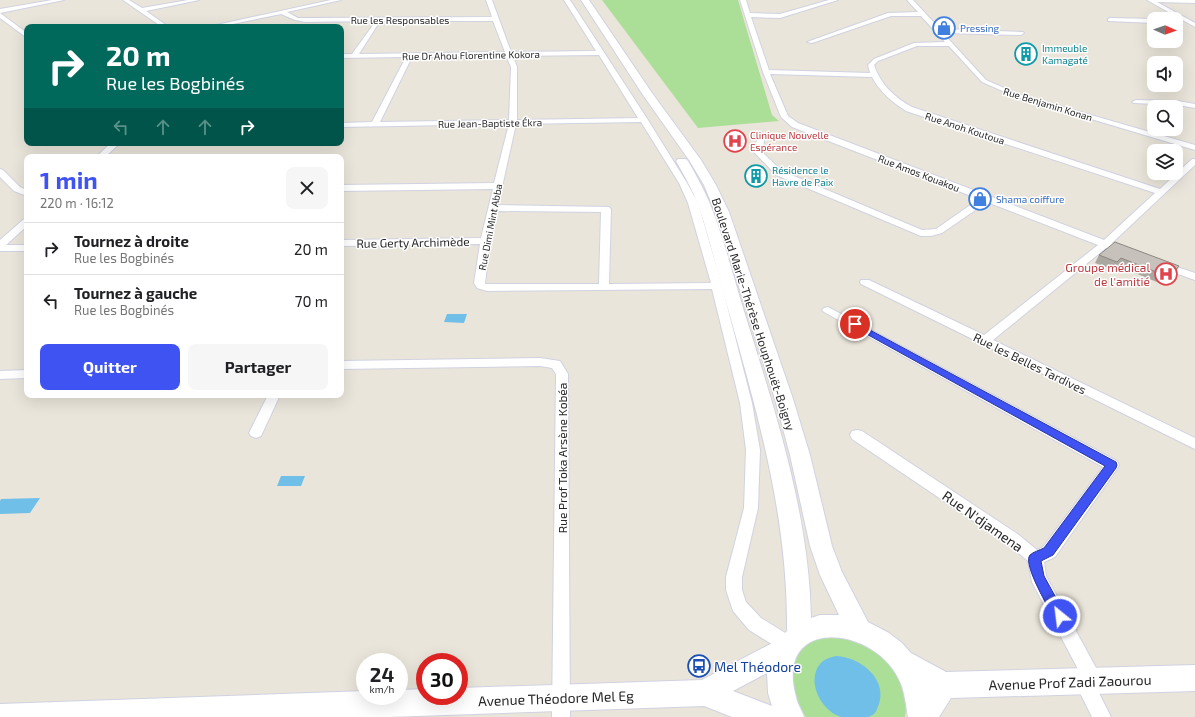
<!DOCTYPE html>
<html lang="fr">
<meta charset="utf-8">
<style>
:root{--surface:#fff;--page:#f6f6f6;--text:#202124;--muted:#757577;--line:#e0e0e0;--accent:#3f52f2}
body{margin:0;font-family:"Exo 2",sans-serif;background:var(--page);color:var(--text);height:100vh;display:flex;flex-direction:column;font-size:15px;white-space:nowrap}
*{box-sizing:border-box;margin:0}
p{font-size:13px;color:var(--muted)}
.icon{flex:none;width:22px;height:22px;fill:none;stroke:currentColor;stroke-width:2;stroke-linecap:round;stroke-linejoin:round}
.map{position:relative;flex:1;overflow:hidden}
.side{position:absolute;left:24px;top:154px;width:320px;height:244px;display:flex;flex-direction:column;background:var(--surface);border-radius:8px;box-shadow:0 4px 16px #0002}
.side>*{flex:none}
.hud{position:absolute;left:24px;top:24px;width:320px;height:122px;border-radius:8px;box-shadow:0 4px 16px #0002;background:#00695c;color:#fff;overflow:hidden}
.needle{width:26px;rotate:92deg}
.fabs{position:absolute;left:1147px;top:12px;display:grid;gap:8px}
.fabs a{display:grid;place-items:center;width:36px;height:36px;border-radius:8px;background:var(--surface);box-shadow:0 4px 16px #0002;font-size:20px}
.speed{position:absolute;left:356px;top:653px;display:flex;gap:8px;font-size:20px;font-weight:700;text-align:center}
.speed>*{display:grid;place-content:center;width:52px;height:52px;border-radius:50%;background:var(--surface);box-shadow:0 4px 16px #0002;line-height:1}
.speed small{font-size:10px;font-weight:400}
.speed .limit{border:6px solid #d22;background:#fff;color:#111}
.pin{position:absolute;display:grid;place-items:center;width:34px;height:34px;color:#fff;margin:-17px;border:2px solid #fff;border-radius:50%;box-shadow:0 1px 4px #0007}
.me{position:absolute;width:44px;margin:-22px;rotate:331deg;stroke-linejoin:round;filter:drop-shadow(0 0 3px #0008)}
.turn{display:flex;align-items:center;gap:14px;height:84px;padding:0 16px;font-size:18px}
.turn .icon{width:52px;height:52px;stroke-width:2.5}
.turn b{display:block;font-size:28px;line-height:34px}
.lanes{display:flex;align-items:center;height:38px;padding:0 16px;background:#0003;justify-content:center;gap:20px;direction:ltr}
.lanes .off{opacity:.35}
.round{display:grid;place-items:center;flex:none;width:42px;height:42px;border-radius:8px;background:var(--page)}
.headline{display:flex;align-items:center;justify-content:space-between;height:68px;padding:0 16px}
h1{font-size:24px;font-weight:700;line-height:30px;color:var(--accent)}
.primary-button{display:flex;gap:8px;margin-top:auto;padding:8px 16px}
.primary-button a{flex:1;height:46px;border-radius:8px;background:var(--accent);color:#fff;font-size:16px;font-weight:700;line-height:46px;text-align:center}
.primary-button a+a{background:var(--page);color:var(--text)}
ul{padding:0;list-style:none}
li{display:flex;align-items:center;gap:12px;height:52px;padding:0 16px;border-top:1px solid var(--line)}
li div{flex:1}
li b{display:block;font-size:15px}
li em{font-style:normal}
.map>svg:first-child{display:block}
.green{fill:#abdf98}
.water{fill:#70bfe9}
.lines{fill:none;stroke-linecap:round;stroke-linejoin:round}
.minor-casing{stroke:#d0d2e1;stroke-width:2}
.secondary-casing{stroke:#d0d2e1;stroke-width:2}
.minor{fill:#fff;fill-rule:evenodd}
.secondary{fill:#fff;fill-rule:evenodd}
.wall{fill:#aaa6a0}
.shaded-wall{fill:#8b8782}
.building{fill:#c6c1ba;stroke:#8b8782}
.route{fill:#3f52f2;stroke:#29359d}
.labels{text-anchor:middle;dominant-baseline:central;stroke-width:3;stroke-linejoin:round;paint-order:stroke}
.far-street-label{font-size:10px;fill:#282828;stroke:#fff}
.far-shop-label{font-size:10px;fill:#366cbe;stroke:#fff;text-anchor:start}
.far-culture-label{font-size:10px;fill:#0d838f;stroke:#fff;text-anchor:start}
.far-health-label{font-size:10px;fill:#be3a42;stroke:#fff;text-anchor:start}
.street-label{font-size:12px;fill:#282828;stroke:#fff}
.health-label{font-size:12px;fill:#be3a42;stroke:#fff;text-anchor:end}
.near-street-label{font-size:14px;fill:#282828;stroke:#fff}
.near-transit-label{font-size:14px;fill:#164399;stroke:#fff;text-anchor:start}
</style>
<div class="map">
<svg width="1195" height="717" viewBox="0 0 1195 717">
<rect width="100%" height="100%" fill="#eae5da"/>
<!-- green -->
<g class="green">
<path d="M 602,0 L 738,0 L 772,115 L 779,121 L 698,128 Z"/>
<path d="M 829,634 L 863,641 L 892,665 L 902,682 L 907,700 L 905,717 L 806,717 L 800,710 L 792,692 L 793,659 L 801,646 Z"/>
</g>
<!-- water -->
<g class="water">
<path d="M 447,314 L 467,314 L 464,323 L 444,322 Z"/>
<path d="M 281,476 L 305,476 L 301,486 L 277,486 Z"/>
<path d="M 40,498 L 30,513 L 0,514 L 0,501 L 1,499 Z"/>
<path d="M 836,656 C 862,657 891,682 877,709 C 876,713 872,716 868,717 C 861,717 847,717 841,717 C 821,711 806,681 820,664 C 824,659 831,657 836,656 Z"/>
</g>
<g class="lines">
<!-- minor casing -->
<g class="minor-casing">
<g id="minor">
<path d="M 52,0 L 64,0 L 0,13 L 0,9 Z"/>
<path d="M 123,0 L 129,0 L 142,8 L 188,0 L 199,0 L 146,11 L 169,27 L 162,27 Z"/>
<path d="M 331,0 L 341,0 L 287,12 L 298,18 L 305,18 L 492,17 L 486,0 L 492,0 L 511,52 L 596,51 L 564,0 L 570,0 L 648,120 L 687,183 L 698,203 L 722,286 L 752,403 L 760,450 L 758,508 L 742,577 L 742,590 L 746,602 L 761,618 L 795,639 L 798,645 L 795,651 L 789,653 L 783,651 L 749,630 L 733,611 L 726,590 L 726,577 L 744,508 L 746,450 L 740,403 L 712,289 L 487,291 L 477,288 L 474,283 L 480,244 L 341,246 L 341,240 L 481,238 L 493,189 L 341,191 L 341,185 L 494,183 L 509,124 L 341,127 L 341,123 L 372,122 L 406,57 L 341,58 L 341,54 L 352,54 L 376,21 L 305,22 L 295,20 L 281,14 L 218,27 L 207,27 ZM 380,21 L 493,21 L 505,52 L 359,54 ZM 599,55 L 638,118 L 517,120 L 517,67 L 513,56 ZM 506,56 L 511,67 L 509,120 L 380,122 L 412,57 ZM 641,122 L 679,183 L 688,203 L 711,283 L 609,284 L 611,209 L 609,207 L 498,205 L 516,124 ZM 497,211 L 601,212 L 599,284 L 485,284 L 490,241 Z"/>
<path d="M 740,0 L 746,0 L 750,13 L 780,14 L 829,0 L 838,0 L 780,18 L 751,17 L 769,70 L 870,73 L 868,65 L 874,59 L 914,43 L 945,42 L 921,16 L 891,16 L 812,43 L 807,42 L 888,13 L 918,12 L 907,0 L 913,0 L 940,29 L 1023,32 L 1024,33 L 1021,35 L 943,33 L 986,80 L 1018,94 L 1195,145 L 1195,150 L 1014,96 L 982,82 L 949,46 L 917,46 L 878,61 L 874,65 C 881,85 894,97 912,107 L 1160,189 L 1192,159 L 1195,159 L 1195,165 L 1112,243 L 1128,249 L 1129,251 L 1128,253 L 1120,253 L 1106,248 L 993,340 L 1195,438 L 1195,449 L 861,284 L 860,282 L 861,280 L 869,280 L 984,335 L 1098,245 L 987,202 L 942,233 L 931,236 L 921,236 L 776,175 L 754,152 L 757,139 L 763,139 L 764,141 L 762,152 L 782,171 L 922,230 L 936,229 L 979,199 L 792,127 L 781,117 L 763,72 ZM 770,74 L 872,77 C 880,92 892,102 906,111 L 1155,193 L 1104,240 L 798,123 L 788,116 Z"/>
<path d="M 1147,0 L 1195,0 L 1195,3 L 1157,2 L 1195,23 L 1195,27 Z"/>
<path d="M 0,13 L 27,33 L 27,38 L 0,18 Z"/>
<path d="M 1110,18 L 1154,19 L 1154,23 L 1108,21 L 1108,19 Z"/>
<path d="M 1136,100 L 1178,101 L 1195,104 L 1195,108 L 1178,105 L 1134,103 L 1132,102 Z"/>
<path d="M 111,143 L 120,143 L 105,157 L 96,157 Z"/>
<path d="M 0,169 L 3,170 L 20,187 L 27,190 L 27,196 L 14,191 L 0,177 Z"/>
<path d="M 27,218 L 27,226 L 6,245 L 27,245 L 27,251 L 0,251 L 0,240 L 24,219 Z"/>
<path d="M 1162,262 L 1195,273 L 1195,280 L 1158,267 L 1157,265 Z"/>
<path d="M 828,307 L 1117,461 L 1119,465 L 1117,469 L 1055,557 L 1044,562 L 1046,576 L 1100,675 L 1103,681 L 1100,687 L 1097,689 L 1111,717 L 1092,717 L 1074,681 L 1077,675 L 1080,673 L 1032,582 L 1028,561 L 1009,545 L 852,439 L 850,435 L 852,431 L 857,430 L 862,431 L 1019,535 L 1037,550 L 1043,547 L 1103,467 L 824,312 L 822,310 L 824,308 Z"/>
<path d="M 540,358 L 560,361 L 568,374 L 570,717 L 552,717 L 556,374 L 552,368 L 540,366 L 341,369 L 341,361 Z"/>
<path d="M 27,370 L 27,378 L 0,379 L 0,371 Z"/>
<path d="M 268,395 L 280,395 L 261,436 L 256,438 L 251,436 L 249,433 Z"/>
</g>
</g>
<!-- secondary casing -->
<g class="secondary-casing">
<path id="secondary" d="M 581,0 L 589,0 L 652,93 L 701,160 L 716,185 L 729,212 L 793,399 L 810,455 L 832,546 L 842,572 L 868,622 L 889,633 L 902,643 L 911,653 L 946,672 L 1195,665 L 1195,691 L 951,698 L 939,717 L 908,717 C 906,706 905,694 901,684 C 878,625 773,614 796,697 C 797,704 802,710 804,717 L 732,717 L 704,706 L 388,717 L 0,717 L 0,704 L 365,691 L 365,696 L 399,696 L 399,690 L 425,689 L 425,696 L 459,696 L 459,688 L 702,680 L 778,640 L 787,631 C 788,518 759,419 729,312 C 718,276 710,239 698,204 C 692,189 684,175 676,161 L 678,159 L 686,159 L 688,161 C 696,175 704,189 710,204 C 724,238 733,276 744,311 C 775,411 809,512 811,618 L 820,615 L 839,615 L 820,575 L 810,546 L 790,455 L 775,399 L 715,212 L 704,185 L 689,160 L 643,95 ZM 767,673 L 768,693 L 772,706 L 733,691 Z"/>
</g>
<!-- minor -->
<use href="#minor" class="minor"/>
<!-- secondary -->
<use href="#secondary" class="secondary"/>
</g>
<!-- wall -->
<path class="wall" d="M 1099,255 L 1179,266 L 1174,274 L 1164,285 L 1116,265 L 1112,269 L 1095,263 Z"/>
<!-- shaded-wall -->
<path class="shaded-wall" d="M 1179,266 L 1174,274 L 1164,285 L 1169,277 Z"/>
<!-- building -->
<path class="building" d="M 1115,242 L 1179,266 L 1169,277 L 1121,258 L 1117,262 L 1099,255 Z"/>
<!-- route -->
<path class="route" d="M 855,322 L 1116,462 L 1117,465 L 1116,468 L 1053,555 L 1041,561 L 1044,576 L 1066,616 L 1064,620 L 1060,622 L 1055,620 C 1050,610 1022,564 1030,555 C 1033,552 1040,550 1044,548 L 1105,466 L 852,326 L 850,324 Z"/>
<!-- icons -->
<defs>
<g id="shop-ring" transform="scale(1.15)"><circle r="9.5" fill="#fff" stroke="#3f7fe0" stroke-width="1.5"/><path d="M-5-2.5h2.3a2.7 3.5 0 0 1 5.4 0H5L5.5 6h-11ZM-1.5-2.5h3a1.5 2.3 0 0 0-3 0Z" fill="#3f7fe0"/></g>
<g id="building-ring" transform="scale(1.15)"><circle r="9.5" fill="#fff" stroke="#0f9aa8" stroke-width="1.5"/><path d="M-4-6H4V6H1V3H-1V6H-4ZM-2.5-4.3h1.7v1.8h-1.7ZM.8-4.3h1.7v1.8H.8ZM-2.5-1h1.7V.8h-1.7ZM.8-1h1.7V.8H.8Z" fill="#0f9aa8"/></g>
<g id="hospital-ring" transform="scale(1.15)"><circle r="9.5" fill="#fff" stroke="#e0444e" stroke-width="1.5"/><path d="M-5-5h3v3.5h4V-5h3V5h-3V1.5h-4V5h-3Z" fill="#e0444e"/></g>
<g id="bus-ring" transform="scale(1.15)"><circle r="9.5" fill="#fff" stroke="#1a4fb4" stroke-width="1.5"/><path d="M-5-6H5V4H4V6H2V4H-2V6H-4V4H-5ZM-3.5-4V0h7V-4ZM-3.5 1.2v1.5H-2V1.2ZM2 1.2v1.5H3.5V1.2Z" fill="#1a4fb4"/></g>
</defs>
<g fill-rule="evenodd">
<use href="#shop-ring" x="944" y="28"/>
<use href="#building-ring" x="1026" y="54"/>
<use href="#hospital-ring" x="735" y="141"/>
<use href="#building-ring" x="756" y="176"/>
<use href="#shop-ring" x="980" y="199"/>
<use href="#hospital-ring" x="1166" y="274"/>
<use href="#bus-ring" x="699" y="666"/>
</g>
<g class="labels">
<!-- far-street labels -->
<g class="far-street-label">
<text x="400" y="20">Rue les Responsables</text>
<text transform="translate(471 55) rotate(-1)">Rue Dr Ahou Florentine Kokora</text>
<text transform="translate(1048 104) rotate(17)">Rue Benjamin Konan</text>
<text transform="translate(490 123) rotate(-1)">Rue Jean-Baptiste Ékra</text>
<text transform="translate(965 128) rotate(18)">Rue Anoh Koutoua</text>
<text transform="translate(919 173) rotate(21)">Rue Amos Kouakou</text>
<text transform="translate(490 227) rotate(-79)">Rue Dimi Mint Abba</text>
</g>
<!-- far-shop labels -->
<g class="far-shop-label">
<text x="960" y="28">Pressing</text>
<text x="996" y="199">Shama coiffure</text>
</g>
<!-- far-culture labels -->
<g class="far-culture-label">
<text x="1042" y="48">Immeuble<tspan x="1042" dy="12">Kamagaté</tspan></text>
<text x="772" y="170">Résidence le<tspan x="772" dy="12">Havre de Paix</tspan></text>
</g>
<!-- far-health labels -->
<g class="far-health-label">
<text x="750" y="135">Clinique Nouvelle<tspan x="750" dy="12">Espérance</tspan></text>
</g>
<!-- street labels -->
<g class="street-label">
<text transform="translate(413 242) rotate(-1)">Rue Gerty Archimède</text>
<text transform="translate(754 314) rotate(72)">Boulevard Marie-Thérèse Houphouët-Boigny</text>
<text transform="translate(1030 363) rotate(26)">Rue les Belles Tardives</text>
<text transform="translate(562 458) rotate(-90)">Rue Prof Toka Arsène Kobéa</text>
</g>
<!-- health labels -->
<g class="health-label">
<text x="1150" y="267">Groupe médical<tspan x="1150" dy="14">de l'amitié</tspan></text>
</g>
<!-- near-street labels -->
<g class="near-street-label">
<text transform="translate(983 521) rotate(35)">Rue N'djamena</text>
<text transform="translate(1070 682) rotate(-2)">Avenue Prof Zadi Zaourou</text>
<text transform="translate(556 698) rotate(-2)">Avenue Théodore Mel Eg</text>
</g>
<!-- near-transit labels -->
<g class="near-transit-label">
<text x="714" y="666">Mel Théodore</text>
</g>
</g>
</svg>
<div class="fabs">
<a><svg class="needle" viewBox="-14 -14 28 28"><path d="M0-13l5 13h-10z" fill="#e53935"/><path d="M0 13l5-13h-10z" fill="#757577"/></svg></a>
<a><svg class="icon" aria-label="sound" viewBox="0 0 24 24"><path d="M4 9h4l5-4v14l-5-4H4zM17 9q2 3 0 6"/></svg></a>
<a><svg class="icon" aria-label="search" viewBox="0 0 24 24"><circle cx="10" cy="10" r="6"/><path d="M15 15l6 6"/></svg></a>
<a><svg class="icon" aria-label="layers" viewBox="0 0 24 24"><path d="M12 4l9 5-9 5-9-5zM3 14l9 5 9-5"/></svg></a>
</div>
<div class="speed"><div>24<small>km/h</small></div><div class="limit">30</div></div>
<div class="pin" style="left:855px;top:324px;background:#d93025"><svg class="icon" aria-label="arrive" viewBox="0 0 24 24"><path d="M6 21V4h12l-3 4 3 4H6"/></svg></div>
<svg class="me" style="left:1060px;top:616px" viewBox="-20 -20 40 40"><circle r="17" fill="#3f52f2" stroke="#fff" stroke-width="3"/><path d="M0-11L8 9 0 5-8 9z" fill="#fff"/></svg>
<div class="hud">
<div class="turn"><svg class="icon" aria-label="right" viewBox="0 0 24 24"><path d="M7 20v-9h11M14 6l5 5-5 5"/></svg><div><b>20 m</b>Rue les Bogbinés</div></div>
<div class="lanes"><svg class="icon off" aria-label="left" viewBox="0 0 24 24"><path d="M17 20v-9H6M10 6l-5 5 5 5"/></svg><svg class="icon off" aria-label="ahead" viewBox="0 0 24 24"><path d="M12 20V5M6 11l6-6 6 6"/></svg><svg class="icon off" aria-label="ahead" viewBox="0 0 24 24"><path d="M12 20V5M6 11l6-6 6 6"/></svg><svg class="icon" aria-label="right" viewBox="0 0 24 24"><path d="M7 20v-9h11M14 6l5 5-5 5"/></svg></div>
</div>
<section class="side">
<div class="headline"><div><h1>1 min</h1><p>220 m · 16:12</p></div><a class="round"><svg class="icon" aria-label="close" viewBox="0 0 24 24"><path d="M6 6l12 12M18 6L6 18"/></svg></a></div>
<ul>
<li><svg class="icon" aria-label="right" viewBox="0 0 24 24"><path d="M7 20v-9h11M14 6l5 5-5 5"/></svg><div><b>Tournez à droite</b><p>Rue les Bogbinés</p></div><em>20 m</em></li>
<li><svg class="icon" aria-label="left" viewBox="0 0 24 24"><path d="M17 20v-9H6M10 6l-5 5 5 5"/></svg><div><b>Tournez à gauche</b><p>Rue les Bogbinés</p></div><em>70 m</em></li>
</ul>
<div class="primary-button"><a>Quitter</a><a>Partager</a></div>
</section>
</div>
